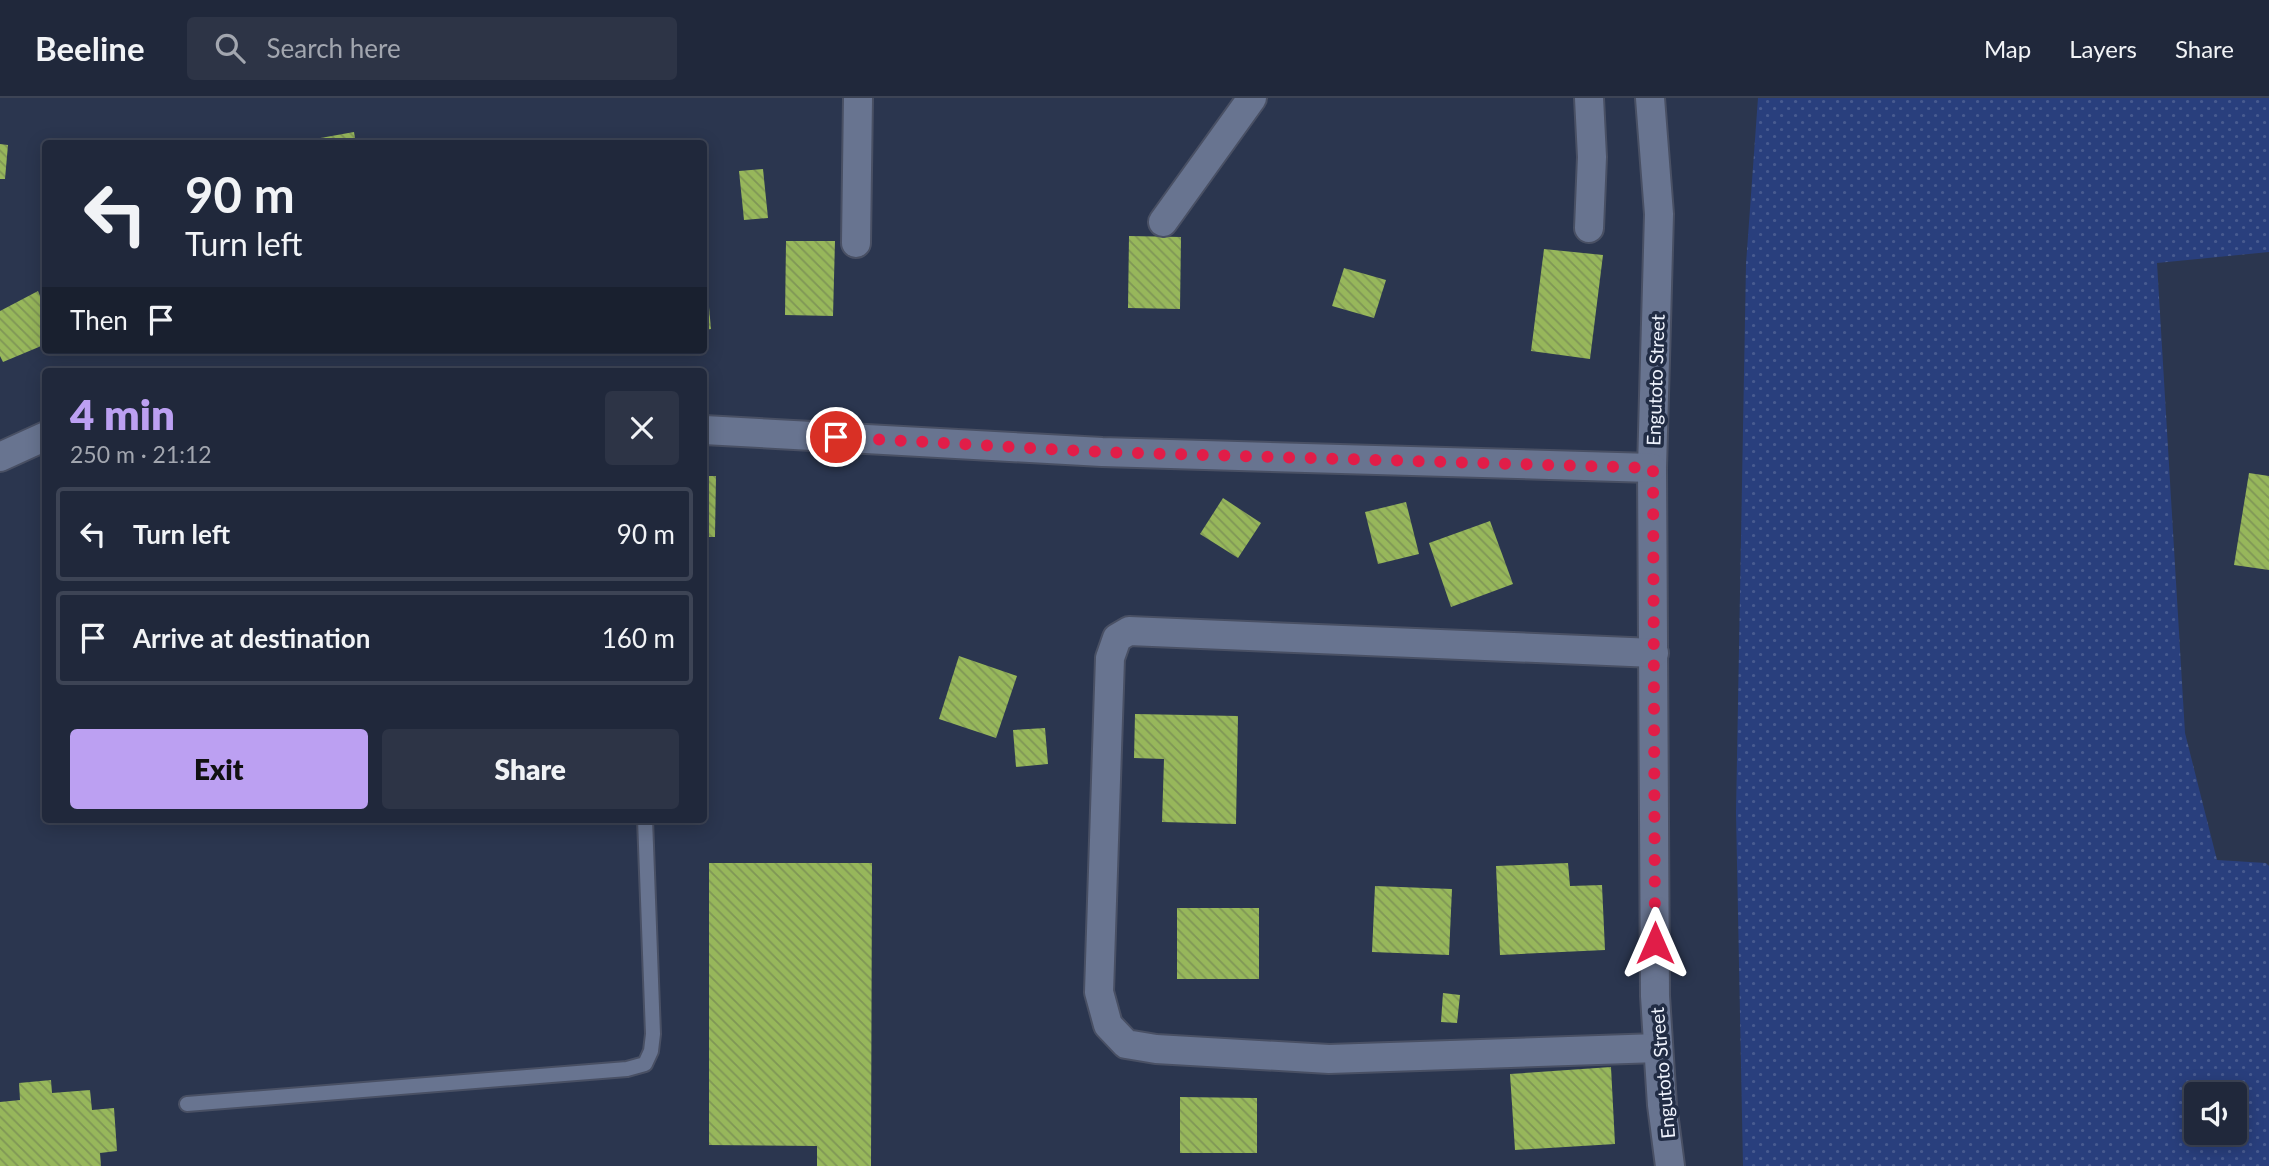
<!DOCTYPE html>
<meta charset="utf-8">
<style>
:root{--surface:#20283b;--page:#2d3446;--text:#f1f3f6;--muted:#a2a6af;--line:#3d4455;--accent:#bca0f2}
body{margin:0;font-family:Lato,sans-serif;background:var(--page);color:var(--text);height:100vh;display:flex;flex-direction:column;font-size:26px;white-space:nowrap}
*{box-sizing:border-box;margin:0}
p{font-size:23px;color:var(--muted)}
.icon{flex:none;width:38px;height:38px;fill:none;stroke:currentColor;stroke-width:2;stroke-linecap:round;stroke-linejoin:round}
.map{position:relative;flex:1;overflow:hidden}
.sheet{position:absolute;left:42px;top:270px;width:665px;height:455px;display:flex;flex-direction:column;background:var(--surface);border-radius:7px;box-shadow:0 4px 18px #0003,0 0 0 2px var(--line)}
.sheet>*{flex:none}
.top-card{position:absolute;left:42px;top:42px;width:665px;height:214px;border-radius:7px;box-shadow:0 4px 18px #0003,0 0 0 2px var(--line);background:#20283b;color:var(--text);overflow:hidden}
.controls{position:absolute;left:2184px;top:984px;display:grid;gap:14px}
.controls a{display:grid;place-items:center;width:63px;height:63px;border-radius:7px;background:var(--surface);box-shadow:0 4px 18px #0003,0 0 0 2px var(--line);font-size:35px}
.pin{position:absolute;display:grid;place-items:center;width:60px;height:60px;color:#fff;margin:-30px;border:4px solid #fff;border-radius:50%;box-shadow:0 2px 7px #0007}
.me{position:absolute;width:77px;margin:-38px;rotate:0deg;stroke-linejoin:round;filter:drop-shadow(0 0 5px #0008)}
.turn{display:flex;align-items:center;gap:24px;height:147px;padding:0 28px;font-size:32px}
.turn .icon{width:91px;height:91px;stroke-width:2.5}
.turn b{display:block;font-size:49px;line-height:60px}
.then{display:flex;align-items:center;height:66px;padding:0 28px;background:#0003;gap:14px;font-size:26px}
.round{display:grid;place-items:center;flex:none;width:74px;height:74px;border-radius:7px;background:var(--page)}
.headline{display:flex;align-items:center;justify-content:space-between;height:119px;padding:0 28px}
h1{font-size:42px;font-weight:800;line-height:52px;color:var(--accent)}
.action{display:flex;gap:14px;margin-top:auto;padding:14px 28px}
.action a{flex:1;height:80px;border-radius:7px;background:var(--accent);color:#111;font-size:28px;font-weight:800;line-height:80px;text-align:center}
.action a+a{background:var(--page);color:var(--text)}
ul{padding:0;list-style:none}
li{display:flex;align-items:center;gap:21px;height:94px;margin:0 14px 10px;padding:0 14px;border:4px solid var(--line);border-radius:7px}
li div{flex:1}
li b{display:block;font-size:26px}
li em{font-style:normal}
header{display:flex;align-items:center;gap:42px;box-sizing:border-box;height:98px;padding:0 35px;background:var(--surface);border-bottom:2px solid var(--line)}
header strong{font-size:33px}
nav{display:flex;gap:38px;margin-inline-start:auto;font-size:24px}
.search{width:490px;height:63px;background:var(--page);display:flex;align-items:center;gap:18px;box-sizing:border-box;padding:0 24px;border-radius:7px;color:var(--muted);font-size:26px}
.map>svg:first-child{display:block}
.green{fill:url(#green-dots);fill-rule:evenodd}
.building{fill:url(#building-back-hatch)}
.lines{fill:none;stroke-linecap:round;stroke-linejoin:round}
.lane-casing{stroke:#495064;stroke-width:18}
.street-casing{stroke:#495064;stroke-width:32}
.lane{stroke:#687490;stroke-width:14}
.street{stroke:#687490;stroke-width:28}
.route{stroke:#e11d48;stroke-width:12;stroke-dasharray:0 21.6}
.labels{text-anchor:middle;dominant-baseline:central;stroke-width:7;stroke-linejoin:round;paint-order:stroke}
.street-label{font-size:19px;fill:#eff3fd;stroke:#212c44}
</style>
<header>
<strong>Beeline</strong>
<div class="search"><svg class="icon" aria-label="search" viewBox="0 0 24 24"><circle cx="10" cy="10" r="6"/><path d="M15 15l6 6"/></svg>Search here</div>
<nav><a>Map</a><a>Layers</a><a>Share</a></nav>
</header>
<div class="map">
<svg width="2269" height="1068" viewBox="0 0 2269 1068">
<defs>
<pattern id="green-dots" width="8" height="8" patternUnits="userSpaceOnUse" patternTransform="scale(1.75)"><rect width="8" height="8" fill="#293f7d"/><path d="M2 2h.1M6 6h.1" fill="none" stroke="#485b90" stroke-width="1.8" stroke-linecap="round"/></pattern>
<pattern id="building-back-hatch" width="6" height="6" patternUnits="userSpaceOnUse" patternTransform="scale(1.75)"><rect width="6" height="6" fill="#97b75b"/><path d="M-1 5l2 2M0 0l6 6M5-1l2 2" fill="none" stroke="#7f9656"/></pattern>
</defs>
<rect width="100%" height="100%" fill="#2b364f"/>
<!-- green -->
<path class="green" d="M 1758,0 L 2269,0 L 2269,154 L 2157,165 L 2185,635 L 2217,762 L 2266,765 L 2269,768 L 2269,1068 L 1743,1068 L 1736,715 L 1746,166 ZM 2196,996 L 2235,996 L 2235,1034 L 2196,1034 Z"/>
<!-- building -->
<g class="building">
<path d="M 354,34 L 356,46 L 299,46 L 298,44 Z"/>
<path d="M 0,46 L 8,47 L 5,81 L 0,81 Z"/>
<path d="M 763,71 L 768,120 L 744,122 L 739,73 Z"/>
<path d="M 1129,138 L 1181,139 L 1180,211 L 1128,210 Z"/>
<path d="M 786,143 L 835,143 L 833,218 L 785,217 Z"/>
<path d="M 1544,151 L 1603,157 L 1590,261 L 1531,253 Z"/>
<path d="M 704,166 L 705,166 L 711,231 L 704,232 Z"/>
<path d="M 1344,170 L 1386,182 L 1374,220 L 1332,208 Z"/>
<path d="M 38,193 L 46,212 L 46,246 L 3,264 L 0,258 L 0,213 Z"/>
<path d="M 2249,375 L 2269,378 L 2269,472 L 2234,467 Z"/>
<path d="M 704,378 L 716,378 L 715,439 L 704,439 Z"/>
<path d="M 1223,400 L 1261,425 L 1238,460 L 1200,436 Z"/>
<path d="M 1406,404 L 1419,456 L 1378,466 L 1365,414 Z"/>
<path d="M 1490,423 L 1513,486 L 1451,509 L 1429,445 Z"/>
<path d="M 959,558 L 1017,578 L 996,640 L 939,621 Z"/>
<path d="M 1135,616 L 1238,618 L 1236,726 L 1162,724 L 1164,661 L 1134,660 Z"/>
<path d="M 1045,630 L 1048,666 L 1016,669 L 1013,632 Z"/>
<path d="M 709,765 L 872,765 L 871,1068 L 817,1068 L 817,1048 L 709,1047 Z"/>
<path d="M 1568,765 L 1570,788 L 1602,787 L 1605,852 L 1500,857 L 1496,768 Z"/>
<path d="M 1375,788 L 1452,791 L 1449,857 L 1372,854 Z"/>
<rect x="1177" y="810" width="82" height="71"/>
<path d="M 1443,895 L 1460,897 L 1457,925 L 1441,924 Z"/>
<path d="M 1611,969 L 1615,1046 L 1515,1052 L 1510,976 Z"/>
<path d="M 51,982 L 52,995 L 90,992 L 92,1012 L 114,1010 L 117,1053 L 100,1055 L 101,1068 L 0,1068 L 0,1004 L 20,1002 L 19,985 Z"/>
<path d="M 1180,999 L 1257,1000 L 1257,1055 L 1180,1055 Z"/>
</g>
<g class="lines">
<!-- lane casing -->
<g class="lane-casing">
<path id="lane" d="M 187,1006 L 627,971 L 645,966 L 651,953 L 653,936 L 645,721"/>
</g>
<!-- street casing -->
<g class="street-casing">
<g id="street">
<path d="M 1650,0 L 1659,116 L 1652,370 L 1655,898 L 1662,1007 L 1670,1068"/>
<path d="M 1163,124 L 1252,0"/>
<path d="M 1589,130 L 1592,59 L 1589,0"/>
<path d="M 856,145 L 858,0"/>
<path d="M 704,332 L 1102,354 L 1652,370"/>
<path d="M 0,359 L 46,338"/>
<path d="M 1654,555 L 1129,533 L 1117,540 L 1110,560 L 1099,894 L 1108,927 L 1126,946 L 1156,951 L 1329,961 L 1658,950"/>
</g>
</g>
<!-- lane -->
<use href="#lane" class="lane"/>
<!-- street -->
<use href="#street" class="street"/>
</g>
<g class="lines">
<!-- route -->
<path class="route" d="M 836,339 L 1102,354 L 1653,370 L 1655,845"/>
</g>
<g class="labels">
<!-- street labels -->
<g class="street-label">
<text transform="translate(1655 282) rotate(-88)">Engutoto Street</text>
<text transform="translate(1662 975) rotate(-95)">Engutoto Street</text>
</g>
</g>
</svg>
<div class="controls">
<a><svg class="icon" aria-label="sound" viewBox="0 0 24 24"><path d="M4 9h4l5-4v14l-5-4H4zM17 9q2 3 0 6"/></svg></a>
</div>
<div class="pin" style="left:836px;top:339px;background:#d93025"><svg class="icon" aria-label="arrive" viewBox="0 0 24 24"><path d="M6 21V4h12l-3 4 3 4H6"/></svg></div>
<svg class="me" style="left:1655px;top:845px" viewBox="-20 -20 40 40"><path d="M0-17L14 15 0 8-14 15z" fill="#e11d48" stroke="#fff" stroke-width="4"/></svg>
<div class="top-card">
<div class="turn"><svg class="icon" aria-label="left" viewBox="0 0 24 24"><path d="M17 20v-9H6M10 6l-5 5 5 5"/></svg><div><b>90 m</b>Turn left</div></div>
<div class="then">Then<svg class="icon" aria-label="arrive" viewBox="0 0 24 24"><path d="M6 21V4h12l-3 4 3 4H6"/></svg></div>
</div>
<section class="sheet">
<div class="headline"><div><h1>4 min</h1><p>250 m · 21:12</p></div><a class="round"><svg class="icon" aria-label="close" viewBox="0 0 24 24"><path d="M6 6l12 12M18 6L6 18"/></svg></a></div>
<ul>
<li><svg class="icon" aria-label="left" viewBox="0 0 24 24"><path d="M17 20v-9H6M10 6l-5 5 5 5"/></svg><div><b>Turn left</b></div><em>90 m</em></li>
<li><svg class="icon" aria-label="arrive" viewBox="0 0 24 24"><path d="M6 21V4h12l-3 4 3 4H6"/></svg><div><b>Arrive at destination</b></div><em>160 m</em></li>
</ul>
<div class="action"><a>Exit</a><a>Share</a></div>
</section>
</div>
